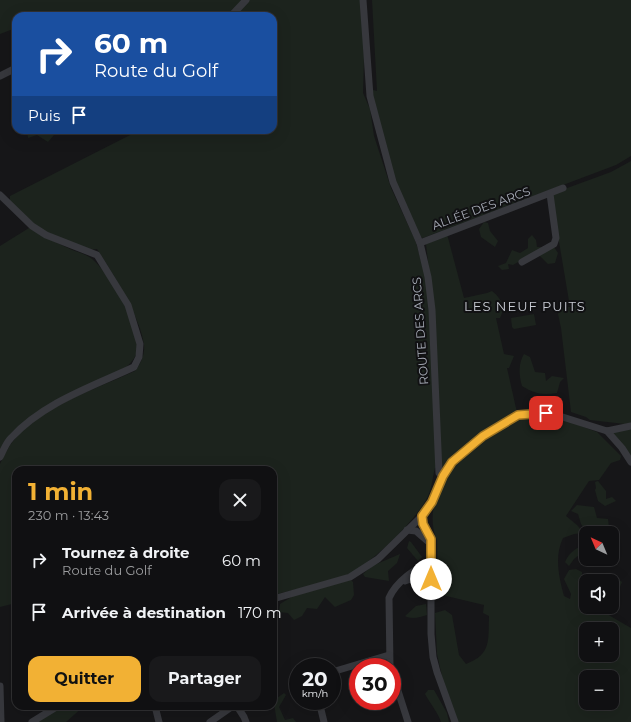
<!DOCTYPE html>
<html lang="fr">
<meta charset="utf-8">
<style>
:root{--surface:#101012;--page:#19191b;--text:#f1f3f6;--muted:#9c9d9f;--line:#303032;--accent:#f2b134}
body{margin:0;font-family:Montserrat,sans-serif;background:var(--page);color:var(--text);height:100vh;display:flex;flex-direction:column;font-size:15px;white-space:nowrap}
*{box-sizing:border-box;margin:0}
p{font-size:13px;color:var(--muted)}
.icon{flex:none;width:22px;height:22px;fill:none;stroke:currentColor;stroke-width:2;stroke-linecap:round;stroke-linejoin:round}
.map{position:relative;flex:1;overflow:hidden}
.panel{position:absolute;left:12px;top:466px;width:265px;height:244px;display:flex;flex-direction:column;background:var(--surface);border-radius:12px;box-shadow:0 4px 16px #0002,0 0 0 1px var(--line)}
.panel>*{flex:none}
.hud{position:absolute;left:12px;top:12px;width:265px;height:122px;border-radius:12px;box-shadow:0 4px 16px #0002,0 0 0 1px var(--line);background:#1a4fa0;color:#fff;overflow:hidden}
.needle{width:26px;rotate:316deg}
.buttons{position:absolute;left:579px;top:526px;display:grid;gap:8px}
.buttons a{display:grid;place-items:center;width:40px;height:40px;border-radius:8px;background:var(--surface);box-shadow:0 4px 16px #0002,0 0 0 1px var(--line);font-size:20px}
.speed{position:absolute;left:289px;top:658px;display:flex;gap:8px;font-size:20px;font-weight:700;text-align:center}
.speed>*{display:grid;place-content:center;width:52px;height:52px;border-radius:50%;background:var(--surface);box-shadow:0 4px 16px #0002,0 0 0 1px var(--line);line-height:1}
.speed small{font-size:10px;font-weight:400}
.speed .limit{border:6px solid #d22;background:#fff;color:#111}
.pin{position:absolute;display:grid;place-items:center;width:34px;height:34px;color:#fff;margin:-17px;border-radius:8px;box-shadow:0 2px 6px #0006}
.me{position:absolute;width:44px;margin:-22px;rotate:0deg;stroke-linejoin:round;filter:drop-shadow(0 0 3px #0008)}
.turn{display:flex;align-items:center;gap:14px;height:84px;padding:0 16px;font-size:18px}
.turn .icon{width:52px;height:52px;stroke-width:2.5}
.turn b{display:block;font-size:28px;line-height:34px}
.then{display:flex;align-items:center;height:38px;padding:0 16px;background:#0003;gap:8px;font-size:15px}
.round{display:grid;place-items:center;flex:none;width:42px;height:42px;border-radius:12px;background:var(--page)}
.headline{display:flex;align-items:center;justify-content:space-between;height:68px;padding:0 16px}
h1{font-size:24px;font-weight:700;line-height:30px;color:var(--accent)}
.action{display:flex;gap:8px;margin-top:auto;padding:8px 16px}
.action a{flex:1;height:46px;border-radius:12px;background:var(--accent);color:#111;font-size:16px;font-weight:700;line-height:46px;text-align:center}
.action a+a{background:var(--page);color:var(--text)}
ul{padding:0;list-style:none}
li{display:flex;align-items:center;gap:12px;height:52px;padding:0 16px}
li div{flex:1}
li b{display:block;font-size:15px}
li em{font-style:normal}
.map>svg:first-child{display:block}
.green{fill:#1c231d;fill-rule:evenodd}
.lines{fill:none;stroke-linecap:round;stroke-linejoin:round}
.minor{stroke:#37383d;stroke-width:7}
.route-casing{stroke:#9d7322;stroke-width:10}
.route{stroke:#f2b134;stroke-width:7}
.labels{text-anchor:middle;dominant-baseline:central;stroke-width:4;stroke-linejoin:round;paint-order:stroke}
.street-label{font-size:12px;fill:#a8adb8;stroke:#111113}
.neighbourhood-label{font-size:13px;letter-spacing:1px;fill:#c9ccd4;stroke:#111113}
</style>
<div class="map">
<svg width="631" height="722" viewBox="0 0 631 722">
<rect width="100%" height="100%" fill="#161618"/>
<!-- green -->
<g class="green">
<path d="M 0,0 L 362,0 L 364,58 L 363,93 L 370,109 L 374,136 L 391,188 L 416,242 L 433,305 L 426,244 L 447,234 L 464,298 L 487,293 L 492,291 C 501,298 506,307 500,318 L 496,318 L 504,354 L 514,356 L 509,368 L 507,368 L 518,417 L 535,403 L 547,406 L 552,415 L 597,432 L 621,456 L 620,460 L 611,463 L 599,480 L 589,481 L 566,516 L 577,525 L 584,533 L 574,534 L 563,538 C 554,557 559,577 564,596 L 570,599 L 571,594 L 564,579 L 569,570 L 576,569 L 582,572 L 582,581 L 586,583 L 586,607 L 600,607 L 600,610 L 631,628 L 631,722 L 458,722 L 444,685 L 437,654 L 435,613 L 445,610 L 452,615 L 459,655 L 466,664 C 492,654 488,640 489,616 L 483,613 L 484,605 L 438,594 L 437,540 C 426,516 439,490 441,466 L 435,468 C 432,479 432,490 426,500 C 413,523 371,564 347,575 C 323,584 297,589 273,595 L 273,470 L 16,470 L 16,603 L 0,607 L 0,464 C 4,455 8,447 14,440 C 42,406 96,389 135,371 C 141,364 145,354 144,345 C 141,318 112,272 97,249 L 87,250 L 46,232 L 33,224 L 10,201 L 10,196 L 140,130 L 273,130 L 273,16 L 16,16 L 16,28 L 0,34 ZM 586,629 L 612,629 L 612,655 L 586,655 ZM 586,677 L 612,677 L 612,703 L 586,703 Z"/>
<path d="M 372,0 L 631,0 L 631,156 L 616,165 L 423,238 L 419,237 L 393,182 L 369,96 L 373,90 L 377,91 Z"/>
<path d="M 27,130 L 54,130 L 54,135 L 48,142 L 37,135 L 28,138 Z"/>
<path d="M 631,161 L 631,423 L 625,424 L 590,420 L 586,417 L 571,412 L 561,328 L 558,314 L 562,307 L 570,307 L 552,200 L 554,194 L 559,191 L 611,172 Z"/>
<path d="M 484,222 L 488,223 L 490,231 L 498,241 L 495,247 L 481,237 L 479,229 Z"/>
<path d="M 29,228 C 42,236 56,242 70,249 C 77,252 86,254 92,259 C 109,273 138,323 138,345 C 138,356 131,363 123,370 L 43,410 L 0,453 L 0,246 Z"/>
<path d="M 532,235 L 536,240 L 537,247 L 554,247 L 558,253 L 555,263 L 548,264 L 539,255 L 530,255 L 513,265 L 508,264 L 509,269 L 502,270 L 498,266 L 506,263 L 512,250 L 520,253 L 528,248 L 528,239 Z"/>
<path d="M 534,314 L 536,325 L 514,329 L 512,327 L 511,318 Z"/>
<path d="M 524,354 L 530,357 L 535,372 L 545,373 L 546,381 L 552,376 L 564,378 L 560,382 L 557,393 C 542,395 535,394 522,386 C 519,375 518,364 524,354 Z"/>
<path d="M 631,426 L 631,462 L 607,431 Z"/>
<path d="M 598,481 L 606,491 L 606,499 L 612,497 L 616,501 L 605,506 L 598,501 L 595,490 L 596,488 L 595,482 Z"/>
<path d="M 577,505 L 594,507 L 597,518 L 608,519 L 609,527 L 607,533 L 588,533 L 581,524 L 578,514 L 571,511 Z"/>
<path d="M 409,541 L 411,542 L 422,557 L 418,561 L 407,548 Z"/>
<path d="M 585,545 L 586,550 L 574,559 L 569,566 L 565,562 C 569,553 576,547 585,545 Z"/>
<path d="M 400,554 L 397,563 L 388,571 L 389,581 L 365,577 L 363,574 L 372,566 Z"/>
<path d="M 616,577 L 622,582 L 616,596 L 612,597 L 612,581 L 594,581 L 603,578 Z"/>
<path d="M 350,579 L 353,582 L 354,595 L 351,600 L 335,607 L 325,597 L 317,609 L 307,608 L 302,616 L 294,620 L 288,613 L 279,612 L 280,604 L 293,596 Z"/>
<path d="M 426,604 L 427,615 C 420,617 412,620 405,616 L 416,606 Z"/>
<path d="M 428,690 L 434,690 L 447,713 L 449,722 L 441,722 C 438,713 430,703 425,694 Z"/>
<path d="M 284,693 L 286,695 L 279,707 L 285,720 L 293,718 L 296,722 L 277,722 L 273,698 L 277,698 Z"/>
<path d="M 58,706 L 84,706 L 66,722 L 36,722 Z"/>
</g>
<g class="lines">
<!-- minor -->
<g class="minor">
<path d="M 363,0 L 370,96 L 393,182 L 420,243 L 428,277 L 432,310 L 439,473 L 443,476"/>
<path d="M 231,16 L 246,0"/>
<path d="M 0,76 L 16,68"/>
<path d="M 0,195 L 32,226 L 46,235 L 97,255 L 128,305 L 140,344 L 139,357 L 134,367 C 91,387 43,403 11,438 C 6,443 3,451 0,457"/>
<path d="M 420,243 L 563,188"/>
<path d="M 522,262 L 554,244 L 556,238 L 550,194"/>
<path d="M 607,431 L 622,448 L 631,462"/>
<path d="M 422,516 L 423,524 L 431,539 L 431,634 L 433,657 L 437,672 L 455,722"/>
<path d="M 407,530 L 416,531 L 430,543"/>
<path d="M 405,581 L 416,577 L 431,579"/>
<path d="M 273,599 L 350,577 L 378,559 L 422,516 L 432,502 L 443,476 L 452,462 L 483,436 L 519,415 L 550,413 L 607,431 L 631,426"/>
<path d="M 390,667 L 389,598 C 396,582 415,568 431,562"/>
<path d="M 332,672 L 389,655"/>
<path d="M 392,672 L 408,722"/>
<path d="M 0,686 L 1,722"/>
<path d="M 319,701 L 324,722"/>
<path d="M 155,706 L 159,722"/>
<path d="M 237,706 L 244,717 L 246,722"/>
<path d="M 32,722 L 58,706"/>
<path d="M 210,722 L 233,706"/>
</g>
</g>
<g class="lines">
<!-- route casing -->
<g class="route-casing">
<path id="route" d="M 431,579 L 431,539 L 423,524 L 422,516 L 432,502 L 443,476 L 452,462 L 483,436 L 518,415 L 546,413"/>
</g>
<!-- route -->
<use href="#route" class="route"/>
</g>
<g class="labels">
<!-- street labels -->
<g class="street-label">
<text transform="translate(481 208) rotate(-20)">ALLÉE DES ARCS</text>
<text transform="translate(420 331) rotate(-94)">ROUTE DES ARCS</text>
</g>
<!-- neighbourhood labels -->
<g class="neighbourhood-label">
<text x="525" y="306">LES NEUF PUITS</text>
</g>
</g>
</svg>
<div class="buttons">
<a><svg class="needle" viewBox="-14 -14 28 28"><path d="M0-13l5 13h-10z" fill="#e53935"/><path d="M0 13l5-13h-10z" fill="#9c9d9f"/></svg></a>
<a><svg class="icon" aria-label="sound" viewBox="0 0 24 24"><path d="M4 9h4l5-4v14l-5-4H4zM17 9q2 3 0 6"/></svg></a>
<a>+</a>
<a>−</a>
</div>
<div class="speed"><div>20<small>km/h</small></div><div class="limit">30</div></div>
<div class="pin" style="left:546px;top:413px;background:#d93025"><svg class="icon" aria-label="arrive" viewBox="0 0 24 24"><path d="M6 21V4h12l-3 4 3 4H6"/></svg></div>
<svg class="me" style="left:431px;top:579px" viewBox="-20 -20 40 40"><circle r="19" fill="#fff"/><path d="M0-13L10 11 0 6-10 11z" fill="#f2b134"/></svg>
<div class="hud">
<div class="turn"><svg class="icon" aria-label="right" viewBox="0 0 24 24"><path d="M7 20v-9h11M14 6l5 5-5 5"/></svg><div><b>60 m</b>Route du Golf</div></div>
<div class="then">Puis<svg class="icon" aria-label="arrive" viewBox="0 0 24 24"><path d="M6 21V4h12l-3 4 3 4H6"/></svg></div>
</div>
<section class="panel">
<div class="headline"><div><h1>1 min</h1><p>230 m · 13:43</p></div><a class="round"><svg class="icon" aria-label="close" viewBox="0 0 24 24"><path d="M6 6l12 12M18 6L6 18"/></svg></a></div>
<ul>
<li><svg class="icon" aria-label="right" viewBox="0 0 24 24"><path d="M7 20v-9h11M14 6l5 5-5 5"/></svg><div><b>Tournez à droite</b><p>Route du Golf</p></div><em>60 m</em></li>
<li><svg class="icon" aria-label="arrive" viewBox="0 0 24 24"><path d="M6 21V4h12l-3 4 3 4H6"/></svg><div><b>Arrivée à destination</b></div><em>170 m</em></li>
</ul>
<div class="action"><a>Quitter</a><a>Partager</a></div>
</section>
</div>
